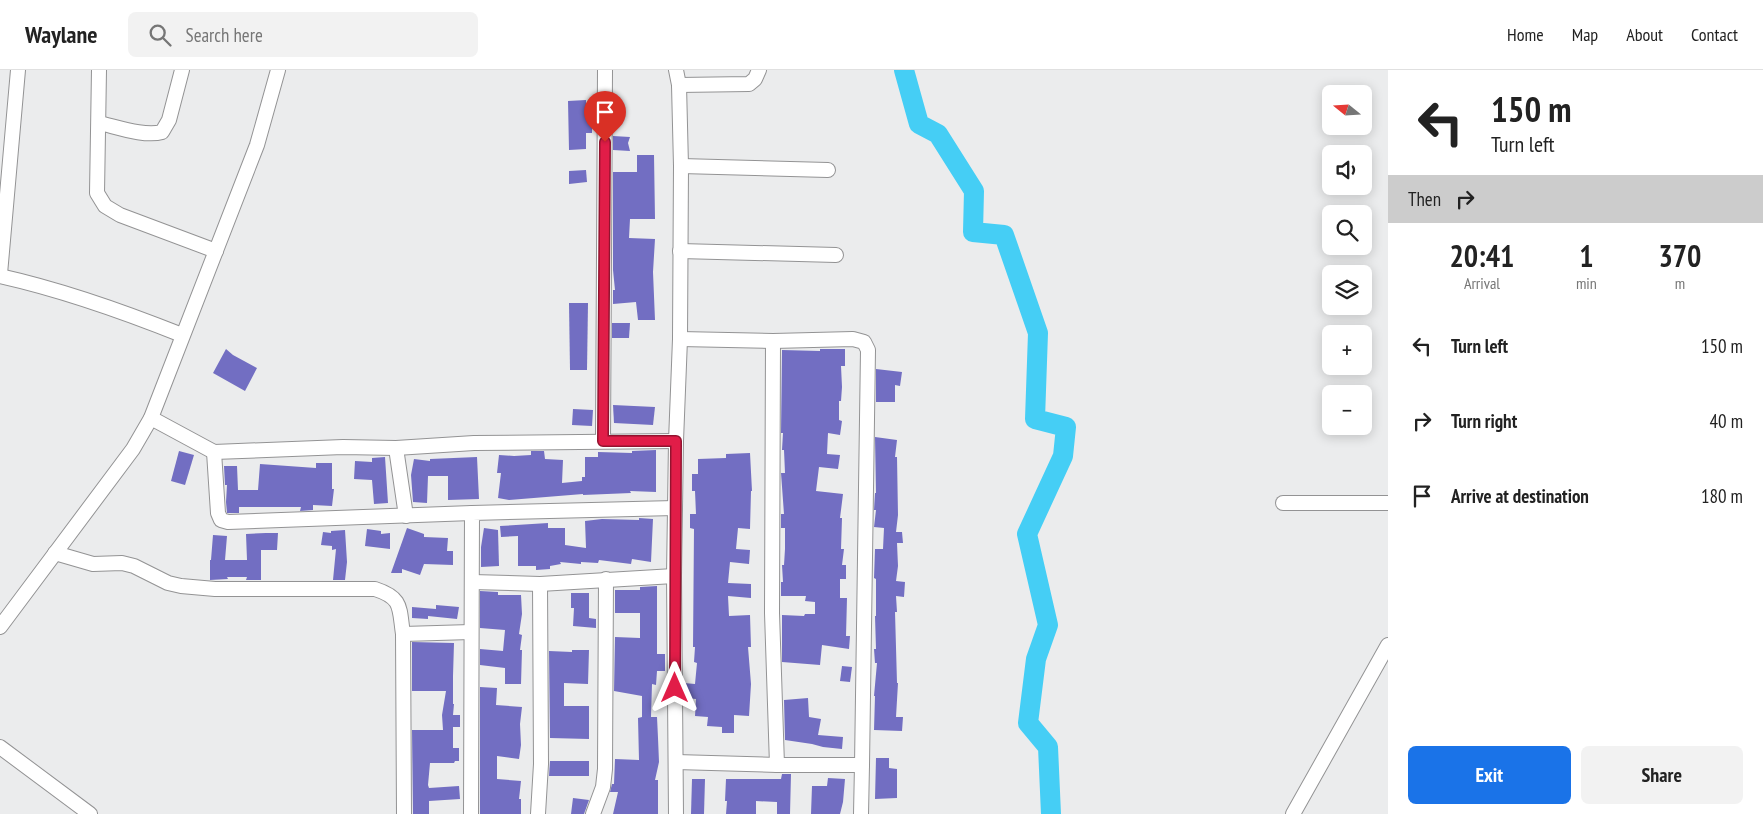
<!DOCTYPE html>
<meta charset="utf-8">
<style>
:root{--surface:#fff;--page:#f2f2f2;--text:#222;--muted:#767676;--line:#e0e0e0;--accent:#1a73e8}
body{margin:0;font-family:"PT Sans Narrow",sans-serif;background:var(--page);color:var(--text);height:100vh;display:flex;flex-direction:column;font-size:19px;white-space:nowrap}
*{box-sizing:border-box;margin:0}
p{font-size:16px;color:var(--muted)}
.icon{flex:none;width:28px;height:28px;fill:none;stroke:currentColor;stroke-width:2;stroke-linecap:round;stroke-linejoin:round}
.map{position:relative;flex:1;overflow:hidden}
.sheet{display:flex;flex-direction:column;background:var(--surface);width:375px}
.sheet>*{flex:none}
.hud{background:#fff;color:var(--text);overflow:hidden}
.needle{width:32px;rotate:288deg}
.controls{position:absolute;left:1322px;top:15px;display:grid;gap:10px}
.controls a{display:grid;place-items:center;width:50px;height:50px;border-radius:8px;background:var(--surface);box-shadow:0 2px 12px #0003;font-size:25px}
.pin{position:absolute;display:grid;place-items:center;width:42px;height:42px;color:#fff;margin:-51px -21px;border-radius:50% 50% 50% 0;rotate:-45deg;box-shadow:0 0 5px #0007}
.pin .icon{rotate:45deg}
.me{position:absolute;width:55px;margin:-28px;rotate:0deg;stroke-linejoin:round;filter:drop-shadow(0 0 4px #0008)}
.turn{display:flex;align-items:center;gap:18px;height:105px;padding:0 20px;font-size:22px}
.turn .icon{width:65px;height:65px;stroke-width:2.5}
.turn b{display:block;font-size:35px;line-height:42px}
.then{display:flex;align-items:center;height:48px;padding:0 20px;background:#0003;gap:10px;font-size:19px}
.eta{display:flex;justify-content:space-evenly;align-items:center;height:85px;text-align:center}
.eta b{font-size:30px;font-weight:700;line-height:35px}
.action{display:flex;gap:10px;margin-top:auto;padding:10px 20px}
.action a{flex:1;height:58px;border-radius:8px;background:var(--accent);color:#fff;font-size:20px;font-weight:700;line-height:58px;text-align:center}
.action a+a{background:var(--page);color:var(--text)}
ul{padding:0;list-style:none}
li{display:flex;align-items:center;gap:15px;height:75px;padding:0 20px}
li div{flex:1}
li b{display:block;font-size:19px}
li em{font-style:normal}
header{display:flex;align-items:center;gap:30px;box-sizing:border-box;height:70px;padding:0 25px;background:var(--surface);border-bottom:1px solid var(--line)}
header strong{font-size:24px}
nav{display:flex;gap:28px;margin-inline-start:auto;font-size:18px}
.search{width:350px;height:45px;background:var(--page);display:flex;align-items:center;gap:12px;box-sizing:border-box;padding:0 18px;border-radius:8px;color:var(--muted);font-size:19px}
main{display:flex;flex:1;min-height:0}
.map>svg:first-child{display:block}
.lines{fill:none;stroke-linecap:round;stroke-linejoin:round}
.river{stroke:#45cef5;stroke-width:20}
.building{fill:#726ec2}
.minor-casing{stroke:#939394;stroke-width:16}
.minor{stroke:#fff;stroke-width:14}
.route-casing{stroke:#92132f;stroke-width:12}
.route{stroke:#e11d48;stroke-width:9}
</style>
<header>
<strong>Waylane</strong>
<div class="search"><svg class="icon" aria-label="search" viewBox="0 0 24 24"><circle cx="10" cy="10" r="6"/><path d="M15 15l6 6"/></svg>Search here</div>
<nav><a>Home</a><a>Map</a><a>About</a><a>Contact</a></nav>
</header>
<main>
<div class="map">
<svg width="1388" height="744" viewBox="0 0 1388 744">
<rect width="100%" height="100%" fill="#ebeced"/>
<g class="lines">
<!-- river -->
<path class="river" d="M 904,0 L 919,54 L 938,64 L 974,121 L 973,162 L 1004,165 L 1038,263 L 1035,349 L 1066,357 L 1063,386 L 1027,464 L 1048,555 L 1036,589 L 1028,653 L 1048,677 L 1051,744"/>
</g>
<!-- building -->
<g class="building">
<path d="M 586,30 L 586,47 L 592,47 L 592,63 L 586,63 L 586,79 L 569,80 L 568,31 Z"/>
<path d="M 613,66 L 630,67 L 628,73 L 630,81 L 613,80 Z"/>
<path d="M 637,85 L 654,85 L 655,149 L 630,149 L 629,168 L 655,169 L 653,202 L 655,250 L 638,250 L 636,232 L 613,234 L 613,220 L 615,220 L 613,200 L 613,102 L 637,102 Z"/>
<path d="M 586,100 L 587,112 L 569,114 L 569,101 Z"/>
<path d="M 569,233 L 588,233 L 587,300 L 570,300 Z"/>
<path d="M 612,253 L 630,253 L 629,268 L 612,268 Z"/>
<path d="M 226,279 L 233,285 L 257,298 L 245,321 L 213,303 Z"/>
<path d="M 820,279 L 845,279 L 845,296 L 841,296 L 842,317 L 841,331 L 839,331 L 839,350 L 842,351 L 840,365 L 828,363 L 827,384 L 840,385 L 838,399 L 819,397 L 816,421 L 843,424 L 840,448 L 842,448 L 841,479 L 844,479 L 842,495 L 846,495 L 846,509 L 840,509 L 840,528 L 847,528 L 846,566 L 850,566 L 849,579 L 822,575 L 820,595 L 782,592 L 782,545 L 804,546 L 805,544 L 815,544 L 815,532 L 805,531 L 806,526 L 781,526 L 781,512 L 783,512 L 782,495 L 784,495 L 785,479 L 785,458 L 781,458 L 781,444 L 784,444 L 781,403 L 785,403 L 784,380 L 782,380 L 783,363 L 781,363 L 782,280 L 820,281 Z"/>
<path d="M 876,299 L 902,302 L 900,316 L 895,315 L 895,332 L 876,332 Z"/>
<path d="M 613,335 L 655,337 L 653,355 L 614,353 Z"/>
<path d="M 573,339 L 593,340 L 592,356 L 572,355 Z"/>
<path d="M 875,367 L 897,370 L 895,387 L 897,387 L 898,445 L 896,462 L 902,462 L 903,473 L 897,473 L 898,496 L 896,511 L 905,512 L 904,527 L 896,526 L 897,542 L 895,542 L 897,613 L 898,613 L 896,647 L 903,647 L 902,661 L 874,660 L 875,626 L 874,626 L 877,593 L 875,593 L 874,579 L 876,579 L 875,546 L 876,546 L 876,509 L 874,508 L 875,479 L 883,479 L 884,458 L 874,457 L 876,440 L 874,440 L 875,423 L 876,423 Z"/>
<path d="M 656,380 L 656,422 L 630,421 L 631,423 L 583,425 L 583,424 L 509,430 L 498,428 L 501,403 L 497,403 L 499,385 L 514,386 L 531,385 L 531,381 L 544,381 L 545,389 L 563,390 L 562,413 L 582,411 L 582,407 L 585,407 L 585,387 L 598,387 L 598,382 L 632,383 L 632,381 Z"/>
<path d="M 179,381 L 194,385 L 185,415 L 171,411 Z"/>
<path d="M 750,383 L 752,421 L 751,421 L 750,459 L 738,458 L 736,479 L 750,480 L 749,494 L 730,492 L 728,513 L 751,514 L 751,528 L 728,526 L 729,546 L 750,545 L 751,577 L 748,577 L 751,614 L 749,646 L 734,645 L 734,663 L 722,663 L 722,657 L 707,656 L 708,647 L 695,646 L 696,629 L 684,628 L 684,613 L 695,614 L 697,593 L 694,592 L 695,577 L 693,577 L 694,459 L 690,458 L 690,444 L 696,444 L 695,421 L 692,421 L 692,404 L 698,404 L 698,389 L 726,388 L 726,384 Z"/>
<path d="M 385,387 L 388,433 L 374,434 L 372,410 L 354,409 L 355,391 L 372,392 L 372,388 Z"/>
<path d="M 477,387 L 479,429 L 448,430 L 448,406 L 428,406 L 427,433 L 413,432 L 411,405 L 414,389 L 430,391 L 430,389 Z"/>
<path d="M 316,393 L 332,393 L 332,419 L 334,419 L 332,436 L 313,435 L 313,440 L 300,441 L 301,437 L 239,437 L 239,443 L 227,443 L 226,432 L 227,415 L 225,415 L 224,396 L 237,396 L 238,420 L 258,420 L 260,394 L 316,398 Z"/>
<path d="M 639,448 L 653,449 L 651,492 L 632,489 L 631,494 L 599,490 L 598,493 L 581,492 L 581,494 L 560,492 L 561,494 L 550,496 L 550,499 L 536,500 L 536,496 L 518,496 L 518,466 L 501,467 L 500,456 L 548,453 L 548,458 L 565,458 L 565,475 L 586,478 L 585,451 L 602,449 L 639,450 Z"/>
<path d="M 407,458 L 424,464 L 424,467 L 448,468 L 447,481 L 453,481 L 453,495 L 424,494 L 420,505 L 402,499 L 402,503 L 391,503 Z"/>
<path d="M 484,458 L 498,460 L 499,496 L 481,497 L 481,477 Z"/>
<path d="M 367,459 L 381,461 L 381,464 L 390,463 L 390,479 L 365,476 Z"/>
<path d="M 345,460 L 347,492 L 345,510 L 333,510 L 336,479 L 332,480 L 332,476 L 321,475 L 323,462 L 331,463 L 331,461 Z"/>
<path d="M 266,463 L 278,463 L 277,480 L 261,480 L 261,510 L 246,510 L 247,507 L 227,507 L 228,509 L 210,510 L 210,490 L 211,490 L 213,465 L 227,466 L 225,490 L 247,490 L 246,464 Z"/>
<path d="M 657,516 L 657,584 L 665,584 L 665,601 L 657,601 L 656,615 L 652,614 L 651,647 L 657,647 L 658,668 L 659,692 L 655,710 L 658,710 L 658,744 L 613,744 L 618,722 L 610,722 L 612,714 L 614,714 L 615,689 L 639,690 L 638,648 L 642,647 L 642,626 L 614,621 L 615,567 L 640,568 L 640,543 L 615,543 L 615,520 L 640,520 L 640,517 Z"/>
<path d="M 480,521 L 498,522 L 498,525 L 521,525 L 522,544 L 519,564 L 522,565 L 520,580 L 522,580 L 521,614 L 505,614 L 505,598 L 480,595 L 480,579 L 503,581 L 505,560 L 480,558 Z"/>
<path d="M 571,523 L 589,523 L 589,548 L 596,549 L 596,558 L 573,556 L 574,538 L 571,538 Z"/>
<path d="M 436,535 L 459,537 L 457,549 L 428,546 L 428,549 L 412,548 L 412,537 L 436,539 Z"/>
<path d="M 412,572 L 454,573 L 453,606 L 453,634 L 454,634 L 453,645 L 460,645 L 460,657 L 453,657 L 453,678 L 459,678 L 459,691 L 455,691 L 454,693 L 430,693 L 428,715 L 429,718 L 459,716 L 460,729 L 429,731 L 429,744 L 413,744 L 412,660 L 443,660 L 442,645 L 446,621 L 412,621 Z"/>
<path d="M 572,580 L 589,580 L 588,614 L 564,613 L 564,636 L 589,636 L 589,669 L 550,668 L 549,581 L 572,582 Z"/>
<path d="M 842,596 L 852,597 L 850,612 L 840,611 Z"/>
<path d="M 480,617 L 497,618 L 496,635 L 522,637 L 520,654 L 521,675 L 519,689 L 497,686 L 497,709 L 521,711 L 519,729 L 521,729 L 521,744 L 480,744 Z"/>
<path d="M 808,628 L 809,647 L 821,649 L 818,665 L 843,667 L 842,679 L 823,677 L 812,674 L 785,670 L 784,630 Z"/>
<path d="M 876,688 L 889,688 L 889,698 L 897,699 L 897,728 L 875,729 Z"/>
<path d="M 550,691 L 589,691 L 589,706 L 549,706 Z"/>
<path d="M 782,704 L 791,704 L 790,744 L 777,744 L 777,732 L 756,731 L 756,744 L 726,744 L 727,731 L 725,731 L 726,709 L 781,709 Z"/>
<path d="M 828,708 L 845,709 L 843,732 L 840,744 L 811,744 L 812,716 L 827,716 Z"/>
<path d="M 692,709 L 705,709 L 704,744 L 691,744 Z"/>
<path d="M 573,728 L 589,730 L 584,744 L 571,744 Z"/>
</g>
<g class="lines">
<!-- minor casing -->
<g class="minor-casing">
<g id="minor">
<path d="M 99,0 L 97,123 L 105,136 L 120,145 L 216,181"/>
<path d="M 676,0 L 679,15 L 681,96 L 680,269 L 676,371 L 674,506 L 676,744"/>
<path d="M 679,15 L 749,14 L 755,9 L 759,0"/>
<path d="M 99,53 C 117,57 145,67 162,62 L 169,50 L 182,0"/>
<path d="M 681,96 L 828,100"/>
<path d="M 680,181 L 836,185"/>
<path d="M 0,204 L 18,0"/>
<path d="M 0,206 C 63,220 122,241 182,265"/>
<path d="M 773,271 L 772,543 L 777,695"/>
<path d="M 151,348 L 214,382 L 343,377 L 396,378 L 474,373 L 676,371"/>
<path d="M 603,371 L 605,0"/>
<path d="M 396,378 L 406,446"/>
<path d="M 214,382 L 218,443 L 221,450 L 228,452 L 472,443"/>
<path d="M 1283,433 L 1388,433"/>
<path d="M 55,483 L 93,494 L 122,493 L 134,496 L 168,513 L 181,516 L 215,519 L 375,519 C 403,528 399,538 403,564 L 404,744"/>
<path d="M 472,512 L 540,514 L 674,506"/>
<path d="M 0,557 L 133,379 L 151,348 L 257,75 L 278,0"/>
<path d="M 403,564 L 471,562"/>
<path d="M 0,677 L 90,744"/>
<path d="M 676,692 L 777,695 L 862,695 L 868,280 L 864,272 L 853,269 L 773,271 L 680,269"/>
<path d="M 471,744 L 472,443 L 675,438"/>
<path d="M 538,744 L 541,694 L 540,514"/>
<path d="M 593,744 L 603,717 L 605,699 L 606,509"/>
<path d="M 861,744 L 862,695"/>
<path d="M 1293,744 L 1388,575"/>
</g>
</g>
<!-- minor -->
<use href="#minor" class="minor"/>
</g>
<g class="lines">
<!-- route casing -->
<g class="route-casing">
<path id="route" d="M 605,72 L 603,371 L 676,371 L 675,618"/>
</g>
<!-- route -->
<use href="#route" class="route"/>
</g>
</svg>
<div class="controls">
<a><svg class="needle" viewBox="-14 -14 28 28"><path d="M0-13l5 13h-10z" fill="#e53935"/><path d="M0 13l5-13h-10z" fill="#767676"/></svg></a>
<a><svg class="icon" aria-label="sound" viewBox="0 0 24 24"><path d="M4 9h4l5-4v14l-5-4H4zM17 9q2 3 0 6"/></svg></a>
<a><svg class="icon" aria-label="search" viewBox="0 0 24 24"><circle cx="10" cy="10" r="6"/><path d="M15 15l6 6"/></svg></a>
<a><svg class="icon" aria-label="layers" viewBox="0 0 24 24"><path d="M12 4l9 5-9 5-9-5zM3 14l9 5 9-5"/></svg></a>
<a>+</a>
<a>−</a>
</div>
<div class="pin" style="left:605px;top:72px;background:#d93025"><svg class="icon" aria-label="arrive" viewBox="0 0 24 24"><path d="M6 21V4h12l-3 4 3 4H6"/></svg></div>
<svg class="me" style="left:675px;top:618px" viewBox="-20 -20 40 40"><path d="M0-17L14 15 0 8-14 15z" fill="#e11d48" stroke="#fff" stroke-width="4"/></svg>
</div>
<section class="sheet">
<div class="hud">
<div class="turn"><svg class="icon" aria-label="left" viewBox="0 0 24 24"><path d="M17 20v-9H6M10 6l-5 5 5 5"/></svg><div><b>150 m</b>Turn left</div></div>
<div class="then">Then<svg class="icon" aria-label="right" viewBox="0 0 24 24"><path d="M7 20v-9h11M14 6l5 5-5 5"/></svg></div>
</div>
<div class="eta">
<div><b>20:41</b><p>Arrival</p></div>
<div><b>1</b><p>min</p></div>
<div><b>370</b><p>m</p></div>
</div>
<ul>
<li><svg class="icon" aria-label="left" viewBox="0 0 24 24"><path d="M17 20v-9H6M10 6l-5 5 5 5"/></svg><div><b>Turn left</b></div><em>150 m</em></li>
<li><svg class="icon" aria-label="right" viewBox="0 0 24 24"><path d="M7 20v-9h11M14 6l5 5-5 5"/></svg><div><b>Turn right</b></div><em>40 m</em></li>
<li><svg class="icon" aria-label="arrive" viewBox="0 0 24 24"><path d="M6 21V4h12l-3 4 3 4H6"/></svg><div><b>Arrive at destination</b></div><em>180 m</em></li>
</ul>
<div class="action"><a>Exit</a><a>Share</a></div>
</section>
</main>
